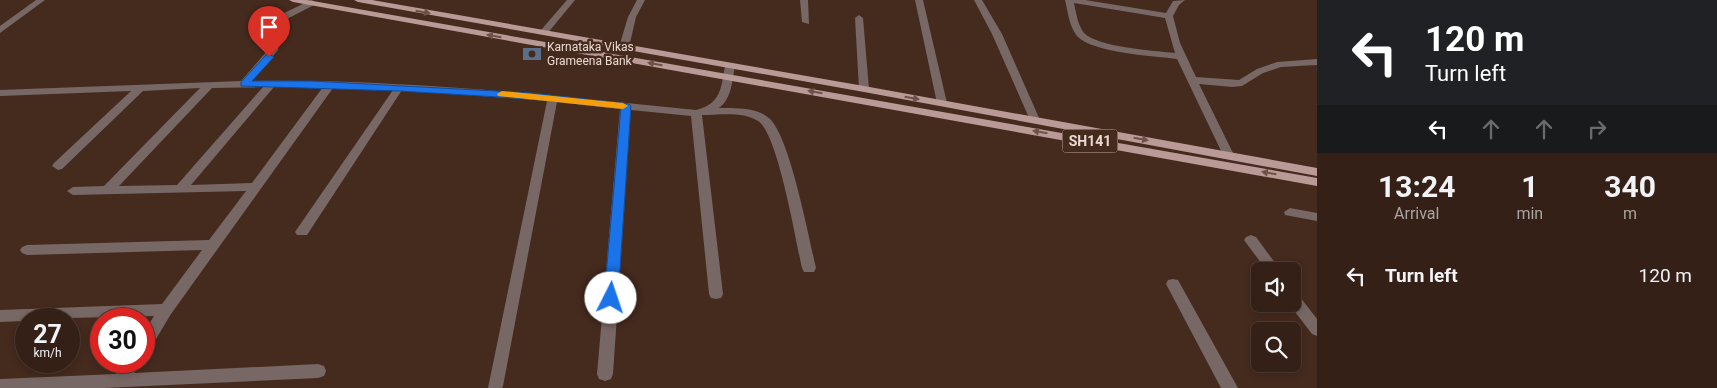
<!DOCTYPE html>
<style>
:root{--surface:#342016;--page:#3f2d23;--text:#f1f3f6;--muted:#a9a3a1;--line:#4e3e35}
body{margin:0;font-family:Roboto,sans-serif;background:var(--page);color:var(--text);height:100vh;display:flex;flex-direction:column;font-size:19px;white-space:nowrap}
*{box-sizing:border-box;margin:0}
p{font-size:16px;color:var(--muted)}
.icon{flex:none;width:28px;height:28px;fill:none;stroke:currentColor;stroke-width:2;stroke-linecap:round;stroke-linejoin:round}
.map{position:relative;flex:1;overflow:hidden}
.sheet{display:flex;flex-direction:column;background:var(--surface);width:400px}
.sheet>*{flex:none}
.hud{background:#202124;color:#fff;overflow:hidden}
.fabs{position:absolute;left:1251px;top:262px;display:grid;gap:10px}
.fabs a{display:grid;place-items:center;width:50px;height:50px;border-radius:8px;background:var(--surface);box-shadow:0 2px 8px #0003,0 0 0 1px var(--line);font-size:25px}
.speed{position:absolute;left:15px;top:308px;display:flex;gap:10px;font-size:25px;font-weight:700;text-align:center}
.speed>*{display:grid;place-content:center;width:65px;height:65px;border-radius:50%;background:var(--surface);box-shadow:0 2px 8px #0003,0 0 0 1px var(--line);line-height:1}
.speed small{font-size:12px;font-weight:400}
.speed .limit{border:8px solid #d22;background:#fff;color:#111}
.pin{position:absolute;display:grid;place-items:center;width:42px;height:42px;color:#fff;margin:-51px -21px;border-radius:50% 50% 50% 0;rotate:-45deg;box-shadow:0 0 5px #0007}
.pin .icon{rotate:45deg}
.me{position:absolute;width:55px;margin:-28px;rotate:4deg;stroke-linejoin:round;filter:drop-shadow(0 0 4px #0008)}
.turn{display:flex;align-items:center;gap:18px;height:105px;padding:0 25px;font-size:22px}
.turn .icon{width:65px;height:65px;stroke-width:2.5}
.turn b{display:block;font-size:35px;line-height:42px}
.lanes{display:flex;align-items:center;height:48px;padding:0 25px;background:#0003;justify-content:center;gap:25px;direction:ltr}
.lanes .off{opacity:.35}
.eta{display:flex;justify-content:space-evenly;align-items:center;height:85px;text-align:center}
.eta b{font-size:30px;font-weight:700;line-height:35px}
ul{padding:0;list-style:none}
li{display:flex;align-items:center;gap:15px;height:75px;padding:0 25px}
li div{flex:1}
li b{display:block;font-size:19px}
li em{font-style:normal}
main{display:flex;flex:1;min-height:0}
.map>svg:first-child{display:block}
.lines{fill:none;stroke-linecap:round;stroke-linejoin:round}
.minor{fill:#776765;fill-rule:evenodd}
.major{fill:#ba9a97;fill-rule:evenodd}
.oneway{fill:#6e5148}
.route{fill:#1a73e8;stroke:#114b97}
.slow{fill:#f59e0b}
.labels{text-anchor:middle;dominant-baseline:central;stroke-width:5;stroke-linejoin:round;paint-order:stroke}
.far-poi-label{font-size:12px;fill:#ebd9d1;stroke:#452a1e;text-anchor:start}
.shield{fill:#452a1e;stroke:#b9a49b;stroke-width:1}
.shield-label{font-size:14px;font-weight:bold;fill:#ebd9d1}
</style>
<main>
<div class="map">
<svg width="1317" height="388" viewBox="0 0 1317 388">
<rect width="100%" height="100%" fill="#452a1e"/>
<g class="lines">
<!-- minor -->
<g class="minor">
<path d="M 36,0 L 45,0 L 0,33 L 0,26 Z"/>
<path d="M 311,0 L 314,1 L 314,5 L 285,20 L 280,29 L 278,50 L 252,81 C 401,79 548,95 696,110 C 721,104 721,88 725,66 L 727,64 L 733,64 L 735,66 C 732,81 732,98 719,108 C 735,108 758,107 770,119 C 790,138 809,238 816,268 L 814,272 L 804,272 L 802,268 C 796,242 778,133 758,121 C 743,111 719,115 702,115 L 723,294 L 721,298 L 716,299 L 711,298 L 709,294 L 691,116 L 631,110 L 613,374 L 611,379 L 605,381 L 599,379 L 597,374 L 620,109 L 557,102 L 503,386 L 502,388 L 488,388 L 547,101 L 402,90 L 307,235 L 297,235 L 295,232 L 297,229 L 393,90 L 333,88 L 171,314 L 150,349 L 144,351 L 144,332 L 154,316 L 26,319 L 26,321 L 0,322 L 0,310 L 162,304 L 202,250 L 27,255 L 22,253 L 20,250 L 22,247 L 27,245 L 209,240 L 246,191 L 73,195 L 67,191 L 73,187 L 104,186 L 200,88 L 143,91 L 62,169 L 58,170 L 52,166 L 54,163 L 131,91 L 0,96 L 0,90 L 241,81 L 268,50 L 272,29 L 278,16 ZM 263,87 L 177,185 L 119,186 L 212,88 ZM 274,87 L 323,87 L 252,183 L 191,185 Z"/>
<path d="M 567,0 L 575,0 L 547,34 L 541,34 L 541,30 Z"/>
<path d="M 637,0 L 645,0 L 636,17 L 629,47 L 627,49 L 621,49 L 619,47 L 628,17 Z"/>
<path d="M 800,0 L 808,0 L 809,24 L 802,22 Z"/>
<path d="M 915,0 L 923,0 L 947,103 L 946,105 L 942,106 L 937,103 Z"/>
<path d="M 974,0 L 982,0 L 1002,34 L 1040,120 L 1039,122 L 1031,122 L 1030,120 L 992,34 Z"/>
<path d="M 1065,0 L 1085,0 L 1166,13 L 1173,1 L 1185,0 L 1179,5 L 1173,16 L 1180,43 L 1196,77 L 1239,80 L 1257,69 L 1277,62 L 1317,59 L 1317,65 L 1281,67 L 1263,73 L 1242,86 L 1232,87 L 1199,84 L 1234,155 L 1232,157 L 1224,157 L 1177,59 C 1155,56 1092,53 1077,36 C 1069,26 1068,12 1065,0 ZM 1074,3 L 1165,18 L 1175,53 C 1155,51 1097,47 1084,33 C 1078,25 1076,13 1074,3 Z"/>
<path d="M 859,15 L 863,18 L 869,89 L 864,92 L 859,89 L 855,18 Z"/>
<path d="M 1290,208 L 1317,213 L 1317,221 L 1285,215 L 1284,212 Z"/>
<path d="M 1251,235 L 1256,237 L 1281,271 L 1267,271 L 1244,240 L 1246,237 Z"/>
<path d="M 1173,279 L 1178,280 L 1238,388 L 1221,388 L 1166,284 L 1168,280 Z"/>
<path d="M 1292,292 L 1297,293 L 1317,319 L 1317,336 L 1312,334 L 1289,304 L 1292,304 Z"/>
<path d="M 124,361 L 141,361 L 134,373 L 318,364 L 324,366 L 326,371 L 324,376 L 318,378 L 104,388 L 0,388 L 0,379 L 116,374 Z"/>
</g>
<!-- major -->
<g class="major">
<path d="M 289,0 L 307,0 L 1317,178 L 1317,186 L 293,2 Z"/>
<path d="M 354,0 L 372,0 L 864,86 L 1317,168 L 1317,176 L 864,92 L 358,2 Z"/>
</g>
</g>
<!-- one-way arrows -->
<defs><path id="oneway-solid" d="M-6-.8H1V-3.2L6.5 0L1 3.2V.8H-6Z" transform="scale(1.25)"/></defs>
<g class="oneway">
<use href="#oneway-solid" transform="translate(423 12) rotate(10)"/>
<use href="#oneway-solid" transform="translate(494 36) rotate(-170)"/>
<use href="#oneway-solid" transform="translate(655 64) rotate(-170)"/>
<use href="#oneway-solid" transform="translate(815 92) rotate(-170)"/>
<use href="#oneway-solid" transform="translate(912 98) rotate(10)"/>
<use href="#oneway-solid" transform="translate(1040 132) rotate(-170)"/>
<use href="#oneway-solid" transform="translate(1141 139) rotate(10)"/>
<use href="#oneway-solid" transform="translate(1269 173) rotate(-170)"/>
</g>
<!-- route -->
<path class="route" d="M 269,54 L 274,57 L 252,81 L 311,81 L 532,93 L 629,104 L 631,106 L 618,298 L 616,301 L 606,301 L 604,298 L 621,108 L 532,99 L 399,91 L 241,86 L 241,82 L 266,55 Z"/>
<!-- slow -->
<path class="slow" d="M 502,91 L 623,103 L 628,106 L 623,109 L 498,96 L 497,94 Z"/>
<!-- icons -->
<defs>
<g id="bank-bare" transform="scale(1.5)"><path d="M-6-4H6V4H-6ZM0-2.3a2.3 2.3 0 1 0 0 4.6a2.3 2.3 0 1 0 0-4.6Z" fill="#5c6f8a" stroke="#452a1e" stroke-width="2.5" paint-order="stroke"/></g>
</defs>
<g fill-rule="evenodd">
<use href="#bank-bare" x="532" y="54"/>
</g>
<g class="labels">
<!-- far-poi labels -->
<g class="far-poi-label">
<text x="547" y="47">Karnataka Vikas<tspan x="547" dy="14">Grameena Bank</tspan></text>
</g>
<!-- shield labels -->
<rect class="shield" x="1062.5" y="129.5" width="55" height="23" rx="4"/>
<g class="shield-label">
<text x="1090" y="141">SH141</text>
</g>
</g>
</svg>
<div class="fabs">
<a><svg class="icon" aria-label="sound" viewBox="0 0 24 24"><path d="M4 9h4l5-4v14l-5-4H4zM17 9q2 3 0 6"/></svg></a>
<a><svg class="icon" aria-label="search" viewBox="0 0 24 24"><circle cx="10" cy="10" r="6"/><path d="M15 15l6 6"/></svg></a>
</div>
<div class="speed"><div>27<small>km/h</small></div><div class="limit">30</div></div>
<div class="pin" style="left:269px;top:57px;background:#d93025"><svg class="icon" aria-label="arrive" viewBox="0 0 24 24"><path d="M6 21V4h12l-3 4 3 4H6"/></svg></div>
<svg class="me" style="left:611px;top:298px" viewBox="-20 -20 40 40"><circle r="19" fill="#fff"/><path d="M0-13L10 11 0 6-10 11z" fill="#1a73e8"/></svg>
</div>
<section class="sheet">
<div class="hud">
<div class="turn"><svg class="icon" aria-label="left" viewBox="0 0 24 24"><path d="M17 20v-9H6M10 6l-5 5 5 5"/></svg><div><b>120 m</b>Turn left</div></div>
<div class="lanes"><svg class="icon" aria-label="left" viewBox="0 0 24 24"><path d="M17 20v-9H6M10 6l-5 5 5 5"/></svg><svg class="icon off" aria-label="ahead" viewBox="0 0 24 24"><path d="M12 20V5M6 11l6-6 6 6"/></svg><svg class="icon off" aria-label="ahead" viewBox="0 0 24 24"><path d="M12 20V5M6 11l6-6 6 6"/></svg><svg class="icon off" aria-label="right" viewBox="0 0 24 24"><path d="M7 20v-9h11M14 6l5 5-5 5"/></svg></div>
</div>
<div class="eta">
<div><b>13:24</b><p>Arrival</p></div>
<div><b>1</b><p>min</p></div>
<div><b>340</b><p>m</p></div>
</div>
<ul>
<li><svg class="icon" aria-label="left" viewBox="0 0 24 24"><path d="M17 20v-9H6M10 6l-5 5 5 5"/></svg><div><b>Turn left</b></div><em>120 m</em></li>
</ul>
</section>
</main>
